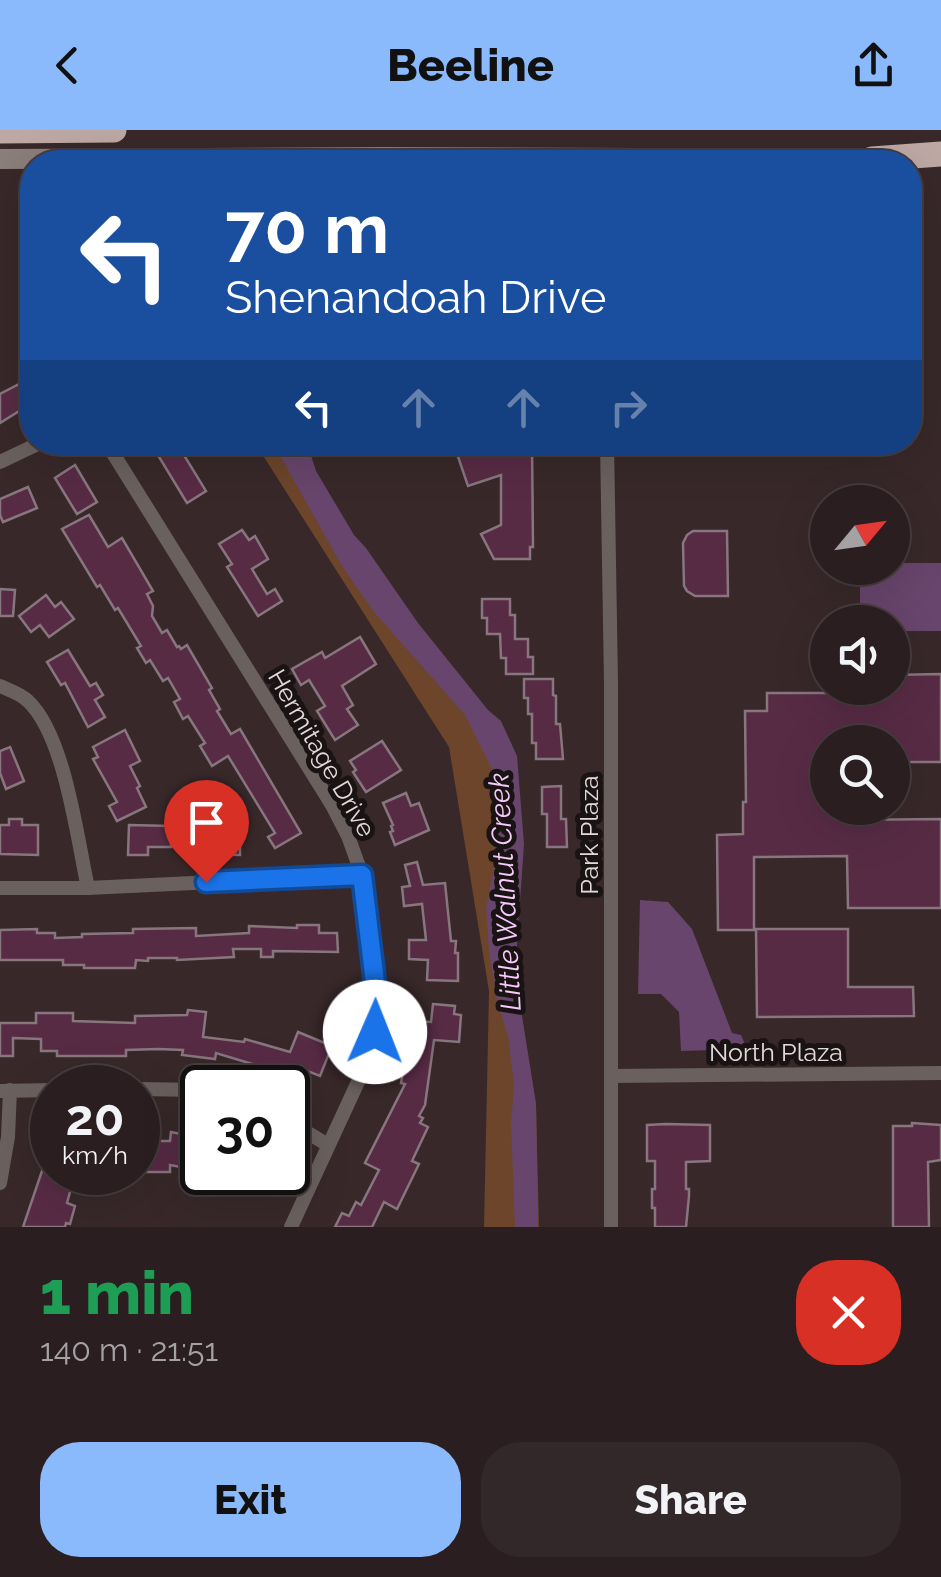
<!DOCTYPE html>
<meta charset="utf-8">
<style>
:root{--surface:#2a1e20;--page:#322729;--text:#f1f3f6;--muted:#a5a2a5;--line:#463c3e;--accent:#8abafc}
body{margin:0;font-family:Raleway,sans-serif;background:var(--page);color:var(--text);height:100vh;display:flex;flex-direction:column;font-size:38px;white-space:nowrap}
*{box-sizing:border-box;margin:0}
p{font-size:32px;color:var(--muted)}
.icon{flex:none;width:55px;height:55px;fill:none;stroke:currentColor;stroke-width:2;stroke-linecap:round;stroke-linejoin:round}
.map{position:relative;height:1097px;overflow:hidden}
.drawer{display:flex;flex-direction:column;background:var(--surface);flex:1}
.drawer>*{flex:none}
.banner{position:absolute;left:20px;top:20px;width:902px;height:305px;border-radius:40px;box-shadow:0 10px 40px #0002,0 0 0 2px var(--line);background:#1a4fa0;color:#fff;overflow:hidden}
.needle{width:65px;rotate:61deg}
.controls{position:absolute;left:810px;top:355px;display:grid;gap:20px}
.controls a{display:grid;place-items:center;width:100px;height:100px;border-radius:50%;background:var(--surface);box-shadow:0 10px 40px #0002,0 0 0 2px var(--line);font-size:50px}
.speed{position:absolute;left:30px;top:935px;display:flex;gap:20px;font-size:50px;font-weight:700;text-align:center}
.speed>*{display:grid;place-content:center;width:130px;height:130px;border-radius:50%;background:var(--surface);box-shadow:0 10px 40px #0002,0 0 0 2px var(--line);line-height:1}
.speed small{font-size:25px;font-weight:400}
.speed .limit{border:5px solid #111;border-radius:15px;background:#fff;color:#111}
.pin{position:absolute;display:grid;place-items:center;width:85px;height:85px;color:#fff;margin:-102px -42px;border-radius:50% 50% 50% 0;rotate:-45deg;box-shadow:0 0 10px #0007}
.pin .icon{rotate:45deg}
.me{position:absolute;width:110px;margin:-55px;rotate:1deg;stroke-linejoin:round;filter:drop-shadow(0 0 8px #0008)}
.turn{display:flex;align-items:center;gap:35px;height:210px;padding:0 40px;font-size:45px}
.turn .icon{width:130px;height:130px;stroke-width:2.5}
.turn b{display:block;font-size:70px;line-height:85px}
.lanes{display:flex;align-items:center;height:95px;padding:0 40px;background:#0003;justify-content:center;gap:50px;direction:ltr}
.lanes .off{opacity:.35}
.round{display:grid;place-items:center;flex:none;width:105px;height:105px;border-radius:40px;background:var(--page)}
.overview{display:flex;align-items:center;justify-content:space-between;height:170px;padding:0 40px}
h1{font-size:60px;font-weight:800;line-height:75px;color:#1e9e55}
.primary-button{display:flex;gap:20px;margin-top:auto;padding:20px 40px}
.primary-button a{flex:1;height:115px;border-radius:40px;background:var(--accent);color:#111;font-size:40px;font-weight:800;line-height:115px;text-align:center}
.primary-button a+a{background:var(--page);color:var(--text)}
header{display:flex;justify-content:space-between;align-items:center;height:130px;padding:0 40px;background:var(--accent);color:#111;font-size:45px;font-weight:800}
.map>svg:first-child{display:block}
.green{fill:#6c452b}
.water{fill:#68456c}
.building{fill:#582b45;stroke:#87767e;stroke-width:2.5}
.lines{fill:none;stroke-linecap:round;stroke-linejoin:round}
.street{stroke:#6a615f;stroke-width:14}
.secondary{stroke:#8b7e7b;stroke-width:20}
.highway{stroke:#bda8a4;stroke-width:25}
.route-casing{stroke:#114b97;stroke-width:25}
.route{stroke:#1a73e8;stroke-width:18}
.labels{text-anchor:middle;dominant-baseline:central;stroke-width:10;stroke-linejoin:round;paint-order:stroke}
.street-label{font-size:25px;fill:#e4d9da;stroke:#1a1314}
.water-label{font-size:28px;font-style:italic;fill:#f8cafc;stroke:#1a1314}
</style>
<header><svg class="icon" aria-label="back" viewBox="0 0 24 24"><path d="M15 5l-7 7 7 7"/></svg>Beeline<svg class="icon" aria-label="share" viewBox="0 0 24 24"><path d="M12 15V3M7 8l5-5 5 5M5 13v7h14v-7"/></svg></header>
<div class="map">
<svg width="941" height="1097" viewBox="0 0 941 1097">
<rect width="100%" height="100%" fill="#38282a"/>
<!-- green -->
<path class="green" d="M 255,313 L 297,313 L 327,369 L 405,487 L 512,616 L 515,843 L 536,974 L 539,1097 L 484,1097 L 489,861 L 449,617 Z"/>
<!-- water -->
<g class="water">
<path d="M 273,313 L 307,313 L 316,341 L 354,405 L 366,418 L 418,493 L 488,580 L 501,591 L 517,626 L 524,714 L 515,843 L 536,974 L 538,1097 L 515,1097 L 511,993 L 514,955 L 508,906 L 497,871 L 489,821 L 486,778 L 494,738 L 498,684 L 492,639 L 465,585 L 374,482 L 342,436 Z"/>
<path d="M 893,433 L 941,433 L 941,501 L 893,501 L 892,492 L 860,492 L 860,438 L 892,438 Z"/>
<path d="M 640,770 L 668,772 L 692,799 L 732,903 L 741,905 L 747,919 L 681,921 L 679,882 L 661,864 L 638,864 Z"/>
</g>
<!-- building -->
<g class="building">
<path d="M 27,250 L 32,260 L 32,273 L 0,293 L 0,264 Z"/>
<path d="M 150,312 L 176,312 L 206,361 L 187,373 Z"/>
<path d="M 453,312 L 532,312 L 533,417 L 530,417 L 530,429 L 494,429 L 481,404 L 501,395 L 501,345 L 468,356 Z"/>
<path d="M 75,335 L 97,372 L 77,384 L 55,348 Z"/>
<path d="M 28,357 L 37,378 L 3,392 L 0,385 L 0,369 Z"/>
<path d="M 89,385 L 108,417 L 122,408 L 153,461 L 147,464 L 153,476 L 152,486 L 162,503 L 167,500 L 177,517 L 179,516 L 181,519 L 187,515 L 212,558 L 209,560 L 220,579 L 217,581 L 231,604 L 240,599 L 301,703 L 275,718 L 268,707 L 275,703 L 228,626 L 212,636 L 200,616 L 205,613 L 188,586 L 183,589 L 174,572 L 180,569 L 168,548 L 163,551 L 150,530 L 146,533 L 137,518 L 141,516 L 118,478 L 115,480 L 100,455 L 97,457 L 62,399 Z"/>
<path d="M 242,400 L 249,410 L 255,406 L 268,429 L 252,439 L 267,464 L 275,459 L 282,471 L 258,486 L 227,437 L 232,434 L 219,414 Z"/>
<path d="M 693,401 L 727,401 L 728,466 L 695,466 L 687,461 L 684,456 L 683,413 L 687,405 Z"/>
<path d="M 0,459 L 15,460 L 13,486 L 0,486 Z"/>
<path d="M 46,465 L 55,477 L 61,472 L 74,489 L 49,507 L 40,495 L 31,502 L 19,486 Z"/>
<path d="M 482,469 L 510,469 L 510,485 L 515,485 L 515,509 L 528,509 L 528,527 L 533,527 L 533,544 L 506,544 L 506,528 L 501,528 L 500,504 L 487,504 L 487,488 L 482,488 Z"/>
<path d="M 360,507 L 376,534 L 342,556 L 353,575 L 347,579 L 358,595 L 335,610 L 317,581 L 325,576 L 309,550 L 301,555 L 292,539 L 322,522 L 325,528 Z"/>
<path d="M 68,520 L 90,556 L 96,553 L 103,565 L 95,570 L 105,587 L 88,597 L 65,553 L 61,555 L 47,532 Z"/>
<path d="M 941,544 L 941,632 L 892,632 L 892,612 L 828,612 L 828,678 L 848,678 L 848,690 L 941,689 L 941,778 L 848,778 L 847,726 L 754,727 L 754,800 L 718,800 L 717,705 L 743,704 L 743,672 L 746,672 L 745,581 L 767,581 L 767,563 L 847,563 L 847,558 L 892,558 L 892,545 Z"/>
<path d="M 524,549 L 553,549 L 553,565 L 556,566 L 556,594 L 560,594 L 563,629 L 536,629 L 536,613 L 532,613 L 532,584 L 528,584 L 528,568 L 524,568 Z"/>
<path d="M 125,600 L 140,631 L 130,636 L 140,656 L 137,658 L 146,677 L 117,691 L 109,676 L 117,672 L 93,629 L 98,627 L 93,617 Z"/>
<path d="M 382,611 L 401,640 L 366,662 L 353,642 L 356,640 L 350,631 Z"/>
<path d="M 10,617 L 24,651 L 6,659 L 0,643 L 0,621 Z"/>
<path d="M 561,656 L 561,689 L 566,689 L 567,717 L 547,717 L 547,684 L 542,684 L 542,657 Z"/>
<path d="M 406,663 L 411,676 L 419,673 L 429,700 L 395,715 L 390,702 L 393,701 L 391,696 L 393,695 L 383,673 Z"/>
<path d="M 9,689 L 22,689 L 22,695 L 38,695 L 38,725 L 0,724 L 0,695 L 9,695 Z"/>
<path d="M 208,689 L 227,689 L 227,696 L 240,696 L 240,725 L 197,724 L 197,697 L 208,697 Z"/>
<path d="M 129,695 L 171,696 L 171,717 L 148,717 L 148,725 L 128,725 Z"/>
<path d="M 417,732 L 423,755 L 445,753 L 451,811 L 456,811 L 455,823 L 458,823 L 458,851 L 427,850 L 428,830 L 409,829 L 409,810 L 426,810 L 422,774 L 404,776 L 402,757 L 410,756 L 405,735 Z"/>
<path d="M 297,795 L 319,795 L 319,803 L 337,803 L 338,822 L 273,821 L 273,827 L 261,827 L 261,819 L 233,819 L 234,827 L 177,830 L 177,828 L 148,828 L 148,831 L 136,830 L 135,838 L 84,838 L 84,835 L 63,835 L 63,830 L 0,830 L 0,800 L 37,799 L 37,803 L 55,803 L 55,808 L 82,807 L 82,804 L 133,803 L 133,799 L 196,798 L 196,806 L 249,803 L 249,796 L 297,798 Z"/>
<path d="M 756,799 L 848,799 L 848,857 L 913,857 L 914,886 L 757,887 Z"/>
<path d="M 433,874 L 455,876 L 454,884 L 461,885 L 459,912 L 434,910 L 425,975 L 419,986 L 423,988 L 420,993 L 428,997 L 412,1031 L 419,1034 L 397,1079 L 384,1072 L 372,1097 L 335,1097 L 342,1083 L 349,1086 L 356,1072 L 361,1075 L 379,1040 L 365,1033 L 405,954 L 401,953 L 405,929 L 410,930 L 414,891 L 431,892 Z"/>
<path d="M 188,880 L 206,882 L 203,907 L 244,912 L 245,909 L 290,922 L 298,902 L 332,916 L 320,946 L 305,940 L 304,942 L 301,940 L 295,955 L 280,949 L 282,943 L 216,923 L 215,929 L 182,925 L 183,920 L 158,919 L 126,920 L 126,926 L 57,926 L 57,921 L 41,921 L 41,909 L 13,908 L 13,926 L 0,926 L 0,893 L 36,893 L 36,883 L 73,883 L 73,891 L 135,893 L 135,886 L 187,885 Z"/>
<path d="M 912,993 L 941,995 L 941,1030 L 928,1032 L 929,1097 L 893,1097 L 893,996 L 912,996 Z"/>
<path d="M 666,994 L 710,995 L 710,1031 L 686,1032 L 686,1059 L 689,1059 L 689,1066 L 686,1097 L 655,1097 L 655,1078 L 652,1078 L 652,1059 L 655,1059 L 655,1031 L 647,1031 L 647,995 Z"/>
<path d="M 171,1002 L 202,1008 L 202,1041 L 170,1035 L 170,1042 L 138,1042 L 138,1011 L 170,1011 Z"/>
<path d="M 43,1038 L 74,1047 L 67,1073 L 75,1076 L 70,1094 L 66,1093 L 65,1097 L 23,1097 Z"/>
<path d="M 214,1042 L 265,1042 L 261,1059 L 235,1052 L 233,1060 L 218,1056 L 221,1048 L 214,1046 Z"/>
</g>
<g class="lines">
<!-- street -->
<g class="street">
<path d="M 32,28 L 32,144"/>
<path d="M 106,312 L 332,675 L 348,706 L 362,745 L 377,869 L 375,901 L 363,941 L 291,1097"/>
<path d="M 607,312 L 611,553 L 611,1097"/>
<path d="M 0,332 L 42,312"/>
<path d="M 0,556 C 9,560 21,564 28,571 C 65,606 77,708 88,758"/>
<path d="M 0,758 L 88,758 L 362,745"/>
<path d="M 612,946 L 941,943"/>
<path d="M 138,959 L 202,960"/>
<path d="M 0,961 L 52,960"/>
<path d="M 288,991 L 328,1015"/>
<path d="M 0,1053 L 8,1007 L 10,960"/>
</g>
<!-- secondary -->
<path class="secondary" d="M 0,29 L 383,27 L 884,29"/>
<!-- highway -->
<g class="highway">
<path d="M 0,1 L 114,0"/>
<path d="M 872,29 L 941,24"/>
</g>
</g>
<g class="lines">
<!-- route casing -->
<g class="route-casing">
<path id="route" d="M 206,752 L 362,745 L 377,869 L 375,902"/>
</g>
<!-- route -->
<use href="#route" class="route"/>
</g>
<g class="labels">
<!-- street labels -->
<g class="street-label">
<text transform="translate(322 623) rotate(60)">Hermitage Drive</text>
<text transform="translate(589 705) rotate(-90)">Park Plaza</text>
<text x="776" y="922">North Plaza</text>
</g>
<!-- water labels -->
<g class="water-label">
<text transform="translate(505 762) rotate(-93)">Little Walnut Creek</text>
</g>
</g>
</svg>
<div class="controls">
<a><svg class="needle" viewBox="-14 -14 28 28"><path d="M0-13l5 13h-10z" fill="#e53935"/><path d="M0 13l5-13h-10z" fill="#a5a2a5"/></svg></a>
<a><svg class="icon" aria-label="sound" viewBox="0 0 24 24"><path d="M4 9h4l5-4v14l-5-4H4zM17 9q2 3 0 6"/></svg></a>
<a><svg class="icon" aria-label="search" viewBox="0 0 24 24"><circle cx="10" cy="10" r="6"/><path d="M15 15l6 6"/></svg></a>
</div>
<div class="speed"><div>20<small>km/h</small></div><div class="limit">30</div></div>
<div class="pin" style="left:206px;top:752px;background:#d93025"><svg class="icon" aria-label="arrive" viewBox="0 0 24 24"><path d="M6 21V4h12l-3 4 3 4H6"/></svg></div>
<svg class="me" style="left:375px;top:902px" viewBox="-20 -20 40 40"><circle r="19" fill="#fff"/><path d="M0-13L10 11 0 6-10 11z" fill="#1a73e8"/></svg>
<div class="banner">
<div class="turn"><svg class="icon" aria-label="left" viewBox="0 0 24 24"><path d="M17 20v-9H6M10 6l-5 5 5 5"/></svg><div><b>70 m</b>Shenandoah Drive</div></div>
<div class="lanes"><svg class="icon" aria-label="left" viewBox="0 0 24 24"><path d="M17 20v-9H6M10 6l-5 5 5 5"/></svg><svg class="icon off" aria-label="ahead" viewBox="0 0 24 24"><path d="M12 20V5M6 11l6-6 6 6"/></svg><svg class="icon off" aria-label="ahead" viewBox="0 0 24 24"><path d="M12 20V5M6 11l6-6 6 6"/></svg><svg class="icon off" aria-label="right" viewBox="0 0 24 24"><path d="M7 20v-9h11M14 6l5 5-5 5"/></svg></div>
</div>
</div>
<section class="drawer">
<div class="overview"><div><h1>1 min</h1><p>140 m · 21:51</p></div><a class="round" style="background:#d93025;color:#fff"><svg class="icon" aria-label="close" viewBox="0 0 24 24"><path d="M6 6l12 12M18 6L6 18"/></svg></a></div>
<div class="primary-button"><a>Exit</a><a>Share</a></div>
</section>
